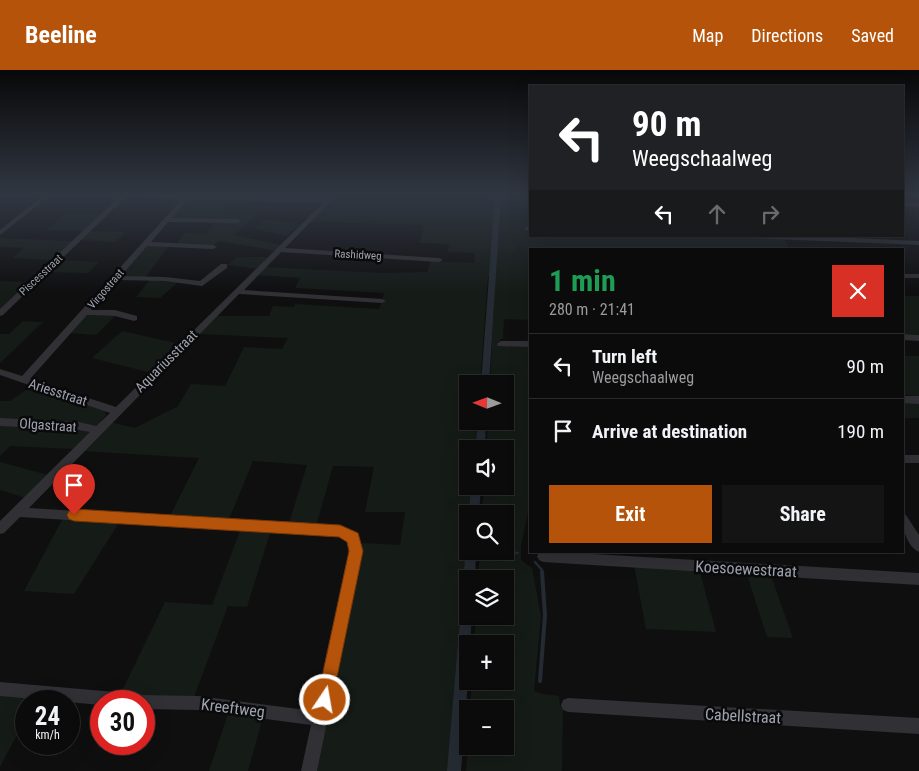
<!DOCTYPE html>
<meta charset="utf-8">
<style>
:root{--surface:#0b0b0c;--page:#141415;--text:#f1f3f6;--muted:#9a9b9d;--line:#2b2b2d;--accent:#b45309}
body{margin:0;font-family:"Roboto Condensed",sans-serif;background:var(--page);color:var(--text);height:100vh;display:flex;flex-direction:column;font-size:19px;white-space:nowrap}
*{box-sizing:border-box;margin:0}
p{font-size:16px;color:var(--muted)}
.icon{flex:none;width:28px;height:28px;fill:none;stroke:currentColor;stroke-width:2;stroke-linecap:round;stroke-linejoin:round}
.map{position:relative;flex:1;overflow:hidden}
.side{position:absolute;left:529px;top:178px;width:375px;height:305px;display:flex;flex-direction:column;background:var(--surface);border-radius:0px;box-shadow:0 5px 20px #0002,0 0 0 1px var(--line)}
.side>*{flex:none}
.top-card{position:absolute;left:529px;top:15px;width:375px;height:152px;border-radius:0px;box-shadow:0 5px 20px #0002,0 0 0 1px var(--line);background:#202124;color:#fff;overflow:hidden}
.needle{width:32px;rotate:271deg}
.controls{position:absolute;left:459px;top:305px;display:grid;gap:10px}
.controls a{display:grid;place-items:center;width:55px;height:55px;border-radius:0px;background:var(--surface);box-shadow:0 5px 20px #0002,0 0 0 1px var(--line);font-size:25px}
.speed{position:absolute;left:15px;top:620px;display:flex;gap:10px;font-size:25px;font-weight:700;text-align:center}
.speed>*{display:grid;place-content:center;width:65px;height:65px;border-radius:50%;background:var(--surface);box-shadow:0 5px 20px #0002,0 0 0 1px var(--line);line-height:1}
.speed small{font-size:12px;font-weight:400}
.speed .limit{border:8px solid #d22;background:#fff;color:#111}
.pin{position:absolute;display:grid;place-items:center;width:42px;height:42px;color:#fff;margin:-51px -21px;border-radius:50% 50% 50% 0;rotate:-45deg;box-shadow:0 0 5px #0007}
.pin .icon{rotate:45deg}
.me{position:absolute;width:55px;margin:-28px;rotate:12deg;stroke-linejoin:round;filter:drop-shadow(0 0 4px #0008)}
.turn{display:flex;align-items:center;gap:18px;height:105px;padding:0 20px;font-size:22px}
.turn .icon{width:65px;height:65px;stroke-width:2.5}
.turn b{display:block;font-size:35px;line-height:42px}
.lanes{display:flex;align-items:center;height:48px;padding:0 20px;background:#0003;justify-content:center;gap:25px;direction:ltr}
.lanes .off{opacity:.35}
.round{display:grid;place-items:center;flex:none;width:52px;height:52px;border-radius:0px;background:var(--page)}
.head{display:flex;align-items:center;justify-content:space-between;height:85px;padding:0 20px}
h1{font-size:30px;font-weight:700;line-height:38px;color:#1e9e55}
.button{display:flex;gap:10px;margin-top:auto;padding:10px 20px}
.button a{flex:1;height:58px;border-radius:0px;background:var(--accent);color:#fff;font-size:20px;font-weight:700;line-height:58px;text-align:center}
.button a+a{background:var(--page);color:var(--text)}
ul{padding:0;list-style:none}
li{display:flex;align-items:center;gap:15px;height:65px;padding:0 20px;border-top:1px solid var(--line)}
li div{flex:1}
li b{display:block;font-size:19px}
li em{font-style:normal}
header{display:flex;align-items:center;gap:30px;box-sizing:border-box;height:70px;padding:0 25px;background:var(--accent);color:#fff}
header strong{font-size:24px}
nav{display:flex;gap:28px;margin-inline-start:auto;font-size:18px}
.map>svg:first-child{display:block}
.green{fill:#151b17}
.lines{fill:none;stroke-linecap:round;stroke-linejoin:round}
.stream-far1{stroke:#252b33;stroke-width:2.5}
.stream{stroke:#252b33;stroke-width:4}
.canal{fill:#252b33;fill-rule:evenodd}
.minor{fill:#303035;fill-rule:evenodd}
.route{fill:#b45309;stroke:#753606}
.labels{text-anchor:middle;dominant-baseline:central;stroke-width:5;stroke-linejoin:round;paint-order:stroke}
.far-street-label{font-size:11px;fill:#9fa3b1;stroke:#0a0a0b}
.street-label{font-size:14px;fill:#9fa3b1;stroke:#0a0a0b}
.near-street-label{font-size:16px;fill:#9fa3b1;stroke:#0a0a0b}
</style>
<header>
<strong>Beeline</strong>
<nav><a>Map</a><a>Directions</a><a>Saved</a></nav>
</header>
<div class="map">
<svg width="919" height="701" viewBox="0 0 919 701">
<rect width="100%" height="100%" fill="#0f0f10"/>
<!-- green -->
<g class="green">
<path d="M 336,125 L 530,125 L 530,166 L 783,166 L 789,179 L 530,179 L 530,250 L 504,249 L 503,269 L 500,269 L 500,275 L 530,276 L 530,433 L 521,476 L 521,490 L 532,498 L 541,546 L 534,621 L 543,624 L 559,626 L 560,636 L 563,637 L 562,701 L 466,701 L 468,676 L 505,676 L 505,639 L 470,639 L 472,611 L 505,611 L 505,574 L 474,574 L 476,546 L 505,546 L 505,509 L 478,509 L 480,481 L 505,481 L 505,444 L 482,444 L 484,416 L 505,416 L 505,379 L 486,379 L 488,351 L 505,351 L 505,314 L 490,314 L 495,206 L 488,206 L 480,314 L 468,314 L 468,351 L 477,351 L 475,379 L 468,379 L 468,416 L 472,416 L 470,444 L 468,444 L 467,477 L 450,701 L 315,701 L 361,473 L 400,475 L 405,442 L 365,442 L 374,397 L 333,396 L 316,457 L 288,456 L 307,395 L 253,391 L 228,452 L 169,448 L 199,388 L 80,381 L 110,352 L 135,358 L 178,336 L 191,314 L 225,316 L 244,277 L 282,279 L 288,268 L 197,264 L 216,246 L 269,246 L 273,236 L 294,237 L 295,234 L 379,239 L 382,232 L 385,230 L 382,230 L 384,223 L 295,218 L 300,208 L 257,205 L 265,197 L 381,203 L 427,202 L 431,191 L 474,193 L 475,183 L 447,182 L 449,174 L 420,173 L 424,155 L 309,152 Z"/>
<path d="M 190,129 L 229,130 L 222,140 L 261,141 L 234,165 L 281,175 L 275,181 L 219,171 L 213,176 L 176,175 L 185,163 L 206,164 L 215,152 L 238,153 L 239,151 L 171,149 L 185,132 Z"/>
<path d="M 66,143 L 102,144 L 84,161 L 47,160 Z"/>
<path d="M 266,149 L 299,154 L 287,166 L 254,159 Z"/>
<path d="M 89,161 L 125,162 L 116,172 L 79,170 Z"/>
<path d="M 0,168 L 74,171 L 53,190 L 12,188 L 24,178 L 0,177 Z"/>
<path d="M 147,175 L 169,176 L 145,208 L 120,206 Z"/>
<path d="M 236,187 L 268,187 L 257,199 L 228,195 Z"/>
<path d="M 58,190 L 99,192 L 88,203 L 45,202 Z"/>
<path d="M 150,210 L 178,212 L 160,228 L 136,227 Z"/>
<path d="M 0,211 L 30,212 L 0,240 Z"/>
<path d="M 902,226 L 919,226 L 919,265 L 903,264 Z"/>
<path d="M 86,245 L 115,246 L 96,265 L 70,263 Z"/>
<path d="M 23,251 L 43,252 L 0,293 L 0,264 L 9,264 Z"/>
<path d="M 122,261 L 180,274 L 152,303 L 92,288 Z"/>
<path d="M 902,286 L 919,286 L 919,326 L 903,325 Z"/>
<path d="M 32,316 L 105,340 L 106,345 L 95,357 L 0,350 L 0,331 L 10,331 Z"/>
<path d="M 902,331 L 919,331 L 919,348 L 903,348 Z"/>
<path d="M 0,354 L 76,358 L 91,362 L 73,379 L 10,376 L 0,386 Z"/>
<path d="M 0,392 L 48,405 L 26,428 L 0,420 Z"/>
<path d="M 63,448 L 120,451 L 74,524 L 24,521 Z"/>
<path d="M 241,458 L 271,460 L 247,537 L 228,536 L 194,627 L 120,625 L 165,532 L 212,535 Z"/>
<path d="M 634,495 L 699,498 L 716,562 L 646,559 Z"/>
<path d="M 746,502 L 770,503 L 793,568 L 767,567 Z"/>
<path d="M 0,625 L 37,627 L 35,631 L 26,631 L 26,648 L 0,697 Z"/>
<path d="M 228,644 L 263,647 L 248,701 L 209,701 Z"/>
</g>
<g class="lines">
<!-- stream-far1 -->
<g class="stream-far1">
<path d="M 490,481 L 518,483"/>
<path d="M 535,492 L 542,500 L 542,503"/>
</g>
<!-- stream -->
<path class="stream" d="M 540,611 L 545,545 L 542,502"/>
<!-- canal -->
<g class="canal">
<path d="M 495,125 L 501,125 L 489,314 L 481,314 Z"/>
<path d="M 478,351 L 486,351 L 485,379 L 475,379 Z"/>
<path d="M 471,416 L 481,416 L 479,444 L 469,444 Z"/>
<path d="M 468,477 L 468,481 L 476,481 L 475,509 L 468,509 L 468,514 L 465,513 L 463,509 L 466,481 Z"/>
<path d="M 468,523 L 468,546 L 472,546 L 470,574 L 468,574 L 468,611 L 461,701 L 447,701 L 462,528 L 464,524 Z"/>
</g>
<!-- minor -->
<g class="minor">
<path d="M 44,125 L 51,125 L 0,165 L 0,160 Z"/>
<path d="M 101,125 L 187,125 L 326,129 L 331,125 L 337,125 L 285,178 L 439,188 L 443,190 L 439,192 L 281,182 L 244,220 L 382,229 L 386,231 L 382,233 L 239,224 L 29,438 L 340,457 L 358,464 L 362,481 L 317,701 L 301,701 L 311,655 L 198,640 L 144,639 L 144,631 L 101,631 L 101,635 L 0,626 L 0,612 L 138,624 L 142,625 L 198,626 L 314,641 L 350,481 L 348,471 L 339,467 L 20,447 L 4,463 L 0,464 L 0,451 L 90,362 L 79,360 L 0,356 L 0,348 L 79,352 L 96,356 L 110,343 L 0,305 L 0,299 L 22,306 L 182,129 L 126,127 L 3,245 L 0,246 L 0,239 L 119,127 L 104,127 ZM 188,129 L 323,133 L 116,337 L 30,309 L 87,245 L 115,246 L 134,251 L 137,250 L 137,246 L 115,240 L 91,240 L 117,210 L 165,211 L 202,216 L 227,198 L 227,194 L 221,194 L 200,211 L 165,207 L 121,206 L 147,176 L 213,179 L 217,177 L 213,175 L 151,172 L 168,152 L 238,153 L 241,151 L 238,149 L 172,148 Z"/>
<path d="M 524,125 L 530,125 L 530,129 Z"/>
<path d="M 902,132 L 919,133 L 919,137 L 902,136 Z"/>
<path d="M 530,155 L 530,163 L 524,158 Z"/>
<path d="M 750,166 L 808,166 L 919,171 L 919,175 L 753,168 Z"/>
<rect x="902" y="204" width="17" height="4"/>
<path d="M 902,264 L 919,265 L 919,271 L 902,270 Z"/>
<path d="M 501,271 L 530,271 L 530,277 L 498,276 L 497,274 Z"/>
<path d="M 902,326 L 919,326 L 919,334 L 902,333 Z"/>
<rect x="902" y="385" width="17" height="8"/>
<path d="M 902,444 L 906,445 L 919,465 L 919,482 C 906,476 902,456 902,444 Z"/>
<path d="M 541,481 L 919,503 L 919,515 L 543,492 L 539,490 L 537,486 Z"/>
<path d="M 568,628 L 919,648 L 919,664 L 568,642 L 563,640 L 561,635 L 563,630 Z"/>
</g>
</g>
<!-- sky -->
<linearGradient id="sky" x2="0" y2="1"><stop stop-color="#080809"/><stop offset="0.56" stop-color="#313742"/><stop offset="1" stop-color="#313742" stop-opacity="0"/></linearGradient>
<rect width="919" height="223" fill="url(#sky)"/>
<!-- route -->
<path class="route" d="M 74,439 L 340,455 L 358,463 L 363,481 L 331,636 L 325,639 L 319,636 L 317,630 L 349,481 L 347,472 L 339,467 L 74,451 L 69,449 L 67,445 L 69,441 Z"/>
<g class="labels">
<!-- far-street labels -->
<g class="far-street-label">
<text transform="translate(358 185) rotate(3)">Rashidweg</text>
<text transform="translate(41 205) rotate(-43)">Piscesstraat</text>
<text transform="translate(106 219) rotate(-49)">Virgostraat</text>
</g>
<!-- street labels -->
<g class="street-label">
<text transform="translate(166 291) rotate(-45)">Aquariusstraat</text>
<text transform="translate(58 322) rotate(18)">Ariesstraat</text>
<text transform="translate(48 355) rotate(4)">Olgastraat</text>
</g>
<!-- near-street labels -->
<g class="near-street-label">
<text transform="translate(746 499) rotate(3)">Koesoewestraat</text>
<text transform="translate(233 638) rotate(7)">Kreeftweg</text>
<text transform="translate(743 646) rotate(3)">Cabellstraat</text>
</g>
</g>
</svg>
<div class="controls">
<a><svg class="needle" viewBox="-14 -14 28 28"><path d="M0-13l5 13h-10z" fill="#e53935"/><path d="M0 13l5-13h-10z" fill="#9a9b9d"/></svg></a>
<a><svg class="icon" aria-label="sound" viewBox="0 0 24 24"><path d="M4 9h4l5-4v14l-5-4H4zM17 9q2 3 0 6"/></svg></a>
<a><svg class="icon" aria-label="search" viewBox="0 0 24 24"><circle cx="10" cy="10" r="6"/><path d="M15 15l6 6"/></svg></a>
<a><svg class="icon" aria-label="layers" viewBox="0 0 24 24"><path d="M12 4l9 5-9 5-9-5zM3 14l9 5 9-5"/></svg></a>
<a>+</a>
<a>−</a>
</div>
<div class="speed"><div>24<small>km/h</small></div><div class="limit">30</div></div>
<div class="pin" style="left:74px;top:445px;background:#d93025"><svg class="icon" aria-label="arrive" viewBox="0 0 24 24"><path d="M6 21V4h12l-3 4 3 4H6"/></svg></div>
<svg class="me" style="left:325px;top:630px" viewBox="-20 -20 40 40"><circle r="17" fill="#b45309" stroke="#fff" stroke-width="3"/><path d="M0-11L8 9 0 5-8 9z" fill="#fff"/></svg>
<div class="top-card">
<div class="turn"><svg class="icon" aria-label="left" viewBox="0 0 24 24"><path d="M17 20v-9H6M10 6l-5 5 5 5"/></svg><div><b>90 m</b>Weegschaalweg</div></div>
<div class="lanes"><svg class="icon" aria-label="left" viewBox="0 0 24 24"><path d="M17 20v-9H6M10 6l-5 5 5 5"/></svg><svg class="icon off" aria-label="ahead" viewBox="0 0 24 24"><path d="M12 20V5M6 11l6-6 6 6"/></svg><svg class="icon off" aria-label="right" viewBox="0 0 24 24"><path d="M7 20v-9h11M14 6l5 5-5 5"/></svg></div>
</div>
<section class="side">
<div class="head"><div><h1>1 min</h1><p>280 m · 21:41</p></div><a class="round" style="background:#d93025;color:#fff"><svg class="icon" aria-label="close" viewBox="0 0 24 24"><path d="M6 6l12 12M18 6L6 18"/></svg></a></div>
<ul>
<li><svg class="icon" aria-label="left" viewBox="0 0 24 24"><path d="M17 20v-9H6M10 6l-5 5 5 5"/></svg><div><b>Turn left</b><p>Weegschaalweg</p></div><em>90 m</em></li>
<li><svg class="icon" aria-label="arrive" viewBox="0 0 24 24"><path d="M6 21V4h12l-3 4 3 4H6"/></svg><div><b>Arrive at destination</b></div><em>190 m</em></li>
</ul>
<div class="button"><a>Exit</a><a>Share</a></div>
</section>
</div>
